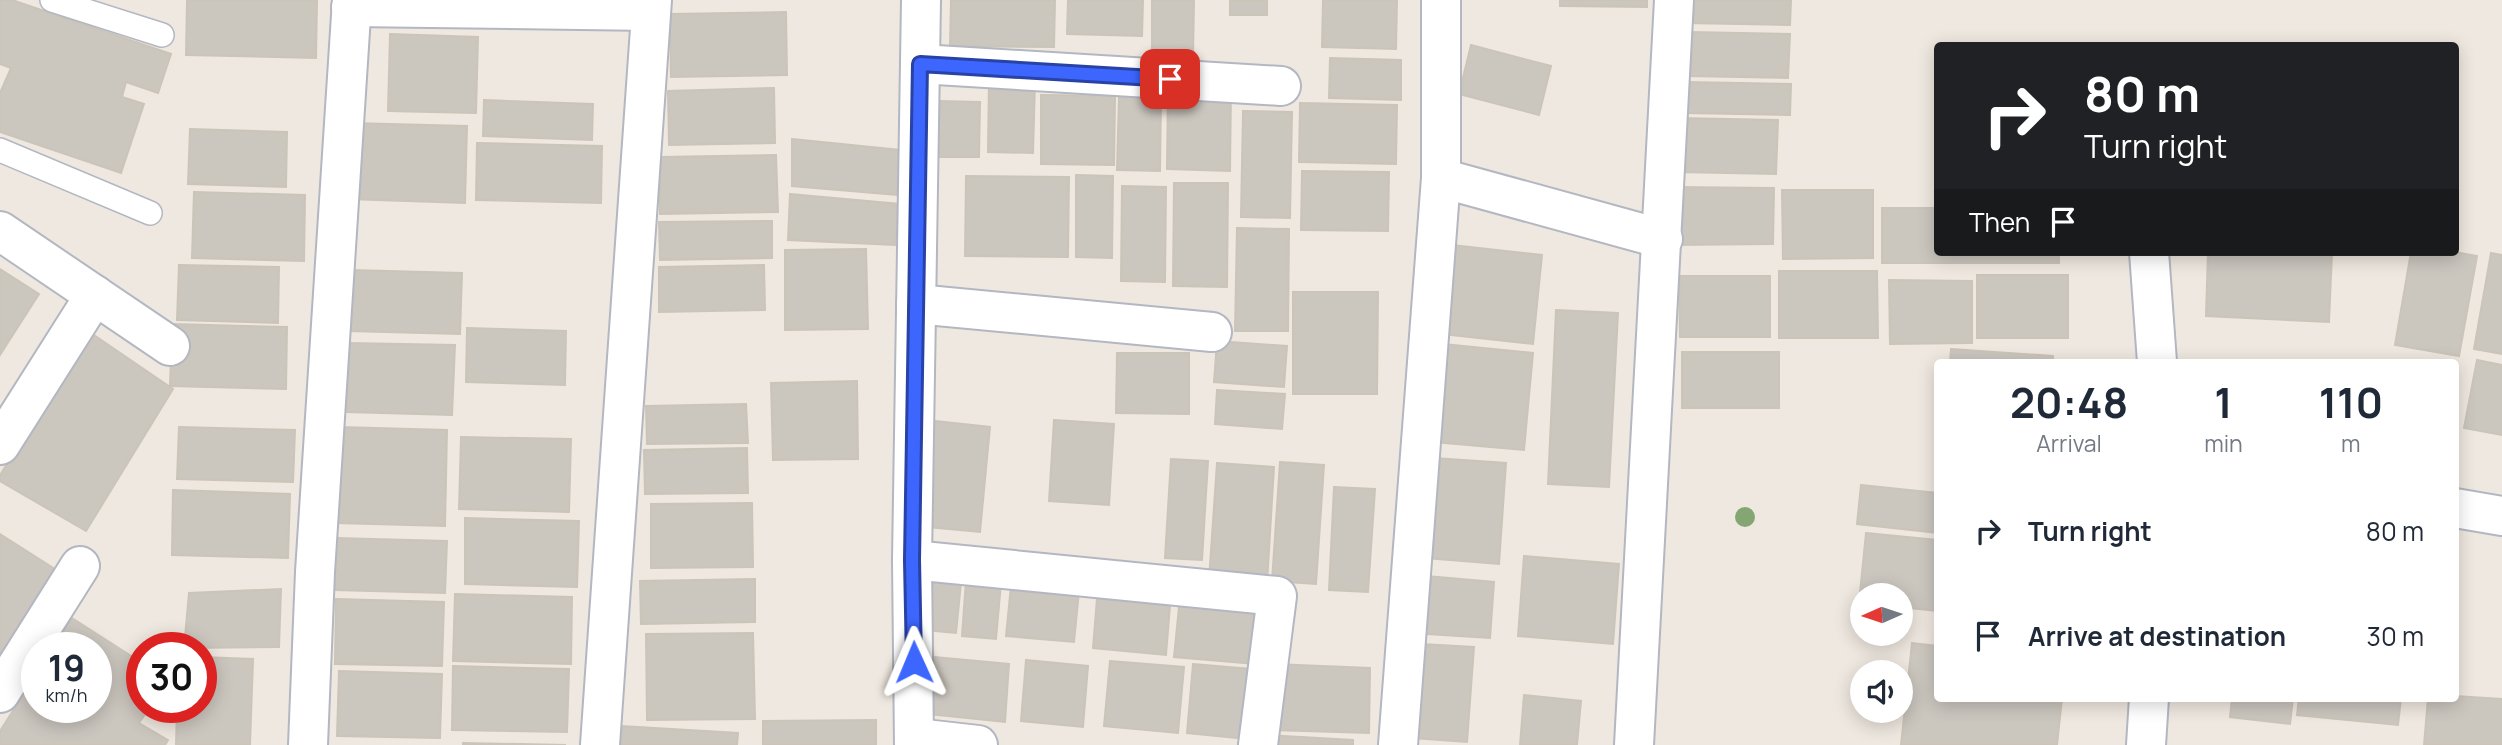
<!DOCTYPE html>
<style>
:root{--surface:#fff;--page:#f2f2f3;--text:#1f2937;--muted:#747a83}
body{margin:0;font-family:Manrope,sans-serif;background:var(--page);color:var(--text);height:100vh;display:flex;flex-direction:column;font-size:26px;white-space:nowrap}
*{box-sizing:border-box;margin:0}
p{font-size:23px;color:var(--muted)}
.icon{flex:none;width:38px;height:38px;fill:none;stroke:currentColor;stroke-width:2;stroke-linecap:round;stroke-linejoin:round}
.map{position:relative;flex:1;overflow:hidden}
.sheet{position:absolute;left:1934px;top:359px;width:525px;height:343px;display:flex;flex-direction:column;background:var(--surface);border-radius:7px;box-shadow:0 4px 18px #0003}
.sheet>*{flex:none}
.top-card{position:absolute;left:1934px;top:42px;width:525px;height:214px;border-radius:7px;box-shadow:0 4px 18px #0003;background:#202124;color:#fff;overflow:hidden}
.needle{width:46px;rotate:267deg}
.fabs{position:absolute;left:1850px;top:583px;display:grid;gap:14px}
.fabs a{display:grid;place-items:center;width:63px;height:63px;border-radius:50%;background:var(--surface);box-shadow:0 4px 18px #0003;font-size:35px}
.speed{position:absolute;left:21px;top:632px;display:flex;gap:14px;font-size:35px;font-weight:700;text-align:center}
.speed>*{display:grid;place-content:center;width:91px;height:91px;border-radius:50%;background:var(--surface);box-shadow:0 4px 18px #0003;line-height:1}
.speed small{font-size:18px;font-weight:400}
.speed .limit{border:10px solid #d22;background:#fff;color:#111}
.pin{position:absolute;display:grid;place-items:center;width:60px;height:60px;color:#fff;margin:-30px;border-radius:14px;box-shadow:0 4px 10px #0006}
.me{position:absolute;width:77px;margin:-38px;rotate:359deg;stroke-linejoin:round;filter:drop-shadow(0 0 5px #0008)}
.turn{display:flex;align-items:center;gap:24px;height:147px;padding:0 35px;font-size:32px}
.turn .icon{width:91px;height:91px;stroke-width:2.5}
.turn b{display:block;font-size:49px;line-height:60px}
.then{display:flex;align-items:center;height:66px;padding:0 35px;background:#0003;gap:14px;font-size:26px}
.eta{display:flex;justify-content:space-evenly;align-items:center;height:119px;text-align:center}
.eta b{font-size:42px;font-weight:700;line-height:49px}
ul{padding:0;list-style:none}
li{display:flex;align-items:center;gap:21px;height:105px;padding:0 35px}
li div{flex:1}
li b{display:block;font-size:26px}
li em{font-style:normal}
.map>svg:first-child{display:block}
.building{fill:#cbc6be;stroke:#cbc4b9;stroke-width:2}
.lines{fill:none;stroke-linecap:round;stroke-linejoin:round}
.lane-casing{stroke:#b3b7c1;stroke-width:26}
.street-casing{stroke:#b3b7c1;stroke-width:42}
.lane{stroke:#fff;stroke-width:23}
.street{stroke:#fff;stroke-width:38}
.tree{fill:#84a672}
.route-casing{stroke:#2842a6;stroke-width:18}
.route{stroke:#3d66ff;stroke-width:12}
</style>
<div class="map">
<svg width="2502" height="745" viewBox="0 0 2502 745">
<rect width="100%" height="100%" fill="#efe8e0"/>
<!-- building -->
<g class="building">
<path d="M 0,0 L 12,0 L 171,54 L 158,93 L 126,82 L 122,97 L 144,104 L 121,173 L 0,132 L 0,93 L 11,68 L 0,64 Z"/>
<path d="M 187,0 L 317,0 L 316,58 L 186,55 Z"/>
<path d="M 951,0 L 1055,0 L 1054,47 L 950,46 Z"/>
<path d="M 1068,0 L 1143,0 L 1142,36 L 1067,34 Z"/>
<path d="M 1152,0 L 1194,0 L 1193,57 L 1152,56 Z"/>
<rect x="1230" y="0" width="37" height="15"/>
<path d="M 1323,0 L 1397,0 L 1396,49 L 1322,47 Z"/>
<path d="M 1560,0 L 1647,0 L 1647,7 L 1560,6 Z"/>
<path d="M 1686,0 L 1791,0 L 1790,25 L 1685,23 Z"/>
<path d="M 786,12 L 787,75 L 671,77 L 670,14 Z"/>
<path d="M 1688,32 L 1790,34 L 1788,78 L 1686,76 Z"/>
<path d="M 390,34 L 478,37 L 476,113 L 388,111 Z"/>
<path d="M 1471,45 L 1551,66 L 1539,115 L 1459,94 Z"/>
<path d="M 1330,58 L 1401,60 L 1401,100 L 1329,98 Z"/>
<path d="M 989,80 L 1035,81 L 1033,153 L 988,152 Z"/>
<path d="M 1685,82 L 1791,84 L 1790,115 L 1684,113 Z"/>
<path d="M 1168,87 L 1231,87 L 1230,171 L 1167,169 Z"/>
<path d="M 774,88 L 775,143 L 669,145 L 668,91 Z"/>
<path d="M 1041,95 L 1115,96 L 1114,165 L 1041,164 Z"/>
<path d="M 1119,97 L 1161,98 L 1160,171 L 1117,170 Z"/>
<path d="M 484,100 L 593,104 L 592,140 L 483,136 Z"/>
<path d="M 938,101 L 980,102 L 979,157 L 937,157 Z"/>
<path d="M 1300,103 L 1397,105 L 1396,164 L 1299,162 Z"/>
<path d="M 1243,111 L 1292,112 L 1290,218 L 1241,217 Z"/>
<path d="M 1678,118 L 1778,120 L 1776,174 L 1677,172 Z"/>
<path d="M 350,123 L 467,126 L 465,203 L 348,199 Z"/>
<path d="M 190,129 L 287,132 L 286,187 L 188,184 Z"/>
<path d="M 792,139 L 900,150 L 897,195 L 792,186 Z"/>
<path d="M 477,143 L 602,146 L 601,203 L 476,200 Z"/>
<path d="M 776,155 L 778,212 L 660,214 L 659,157 Z"/>
<path d="M 1302,171 L 1389,172 L 1388,231 L 1301,230 Z"/>
<path d="M 1076,175 L 1113,176 L 1112,258 L 1076,257 Z"/>
<path d="M 966,176 L 1069,177 L 1068,257 L 965,256 Z"/>
<path d="M 1174,183 L 1228,183 L 1227,287 L 1173,286 Z"/>
<path d="M 1122,186 L 1166,187 L 1165,282 L 1121,281 Z"/>
<path d="M 1674,187 L 1774,188 L 1773,244 L 1674,245 Z"/>
<path d="M 1782,190 L 1873,190 L 1873,258 L 1783,259 Z"/>
<path d="M 194,192 L 305,195 L 304,261 L 192,258 Z"/>
<path d="M 790,194 L 900,204 L 895,245 L 788,240 Z"/>
<path d="M 1882,208 L 1937,208 L 1937,252 L 2059,252 L 2059,263 L 1882,263 Z"/>
<path d="M 772,221 L 772,258 L 660,260 L 659,222 Z"/>
<path d="M 1237,228 L 1289,229 L 1288,331 L 1235,331 Z"/>
<path d="M 1452,245 L 1542,255 L 1533,344 L 1443,334 Z"/>
<path d="M 866,249 L 868,329 L 785,330 L 785,250 Z"/>
<path d="M 2208,252 L 2332,252 L 2329,322 L 2206,316 Z"/>
<path d="M 2411,252 L 2455,252 L 2477,256 L 2459,356 L 2395,345 Z"/>
<path d="M 2491,253 L 2502,255 L 2502,354 L 2474,349 Z"/>
<path d="M 179,265 L 279,267 L 278,323 L 177,320 Z"/>
<path d="M 764,265 L 765,310 L 659,312 L 659,267 Z"/>
<path d="M 0,269 L 39,294 L 0,355 Z"/>
<path d="M 350,270 L 462,273 L 460,334 L 348,331 Z"/>
<path d="M 1779,271 L 1877,271 L 1878,338 L 1779,338 Z"/>
<rect x="1977" y="275" width="91" height="63"/>
<path d="M 1679,276 L 1770,276 L 1770,337 L 1680,337 Z"/>
<path d="M 1889,280 L 1972,281 L 1972,343 L 1890,344 Z"/>
<path d="M 1293,292 L 1378,292 L 1377,394 L 1293,394 Z"/>
<path d="M 1556,310 L 1618,313 L 1609,487 L 1548,484 Z"/>
<path d="M 172,324 L 287,327 L 286,389 L 170,386 Z"/>
<path d="M 467,328 L 566,331 L 565,385 L 466,382 Z"/>
<path d="M 91,333 L 173,389 L 86,531 L 0,481 L 0,475 Z"/>
<path d="M 1217,341 L 1287,346 L 1284,387 L 1214,382 Z"/>
<path d="M 347,343 L 455,345 L 452,415 L 346,412 Z"/>
<path d="M 1443,344 L 1533,353 L 1524,450 L 1434,442 Z"/>
<path d="M 1951,349 L 2053,356 L 2053,362 L 1950,362 Z"/>
<rect x="1682" y="352" width="97" height="56"/>
<path d="M 1117,353 L 1189,353 L 1189,414 L 1116,413 Z"/>
<path d="M 2477,360 L 2502,365 L 2502,435 L 2464,428 Z"/>
<path d="M 857,381 L 858,459 L 773,460 L 771,383 Z"/>
<path d="M 1217,390 L 1285,394 L 1282,429 L 1215,424 Z"/>
<path d="M 746,404 L 748,443 L 647,444 L 646,406 Z"/>
<path d="M 926,420 L 990,427 L 980,532 L 917,526 Z"/>
<path d="M 1054,420 L 1114,424 L 1109,505 L 1049,501 Z"/>
<path d="M 179,427 L 295,430 L 293,482 L 177,479 Z"/>
<path d="M 339,427 L 447,430 L 445,526 L 336,523 Z"/>
<path d="M 461,437 L 571,439 L 569,512 L 459,509 Z"/>
<path d="M 747,448 L 748,493 L 645,494 L 644,450 Z"/>
<path d="M 1420,457 L 1506,463 L 1499,564 L 1413,557 Z"/>
<path d="M 1171,459 L 1208,461 L 1202,560 L 1165,558 Z"/>
<path d="M 1280,462 L 1324,465 L 1316,584 L 1272,581 Z"/>
<path d="M 1217,463 L 1274,467 L 1267,583 L 1209,580 Z"/>
<path d="M 1861,485 L 1937,493 L 1937,533 L 1857,524 Z"/>
<path d="M 1334,487 L 1375,489 L 1368,592 L 1329,590 Z"/>
<path d="M 173,490 L 290,494 L 288,558 L 172,555 Z"/>
<path d="M 752,503 L 753,567 L 651,568 L 651,504 Z"/>
<path d="M 465,518 L 579,521 L 577,587 L 465,584 Z"/>
<path d="M 1866,533 L 1937,540 L 1937,611 L 1900,607 L 1900,595 L 1862,595 L 1862,603 L 1859,603 Z"/>
<path d="M 0,534 L 58,571 L 4,655 L 0,652 Z"/>
<path d="M 335,538 L 447,541 L 445,593 L 334,590 Z"/>
<path d="M 1524,556 L 1619,564 L 1613,644 L 1518,636 Z"/>
<path d="M 1415,575 L 1494,582 L 1490,638 L 1411,633 Z"/>
<path d="M 1012,576 L 1080,581 L 1074,642 L 1006,636 Z"/>
<path d="M 755,579 L 755,622 L 641,624 L 640,581 Z"/>
<path d="M 929,580 L 961,583 L 956,633 L 925,630 Z"/>
<path d="M 966,580 L 1001,583 L 996,639 L 962,636 Z"/>
<path d="M 1098,586 L 1171,593 L 1166,655 L 1093,648 Z"/>
<path d="M 281,589 L 279,647 L 184,648 L 189,593 Z"/>
<path d="M 455,594 L 572,597 L 571,664 L 453,661 Z"/>
<path d="M 1180,597 L 1261,604 L 1255,664 L 1174,657 Z"/>
<path d="M 336,599 L 444,602 L 442,666 L 335,664 Z"/>
<path d="M 72,618 L 142,663 L 142,707 L 150,707 L 139,723 L 168,740 L 165,745 L 0,745 L 0,731 L 37,673 L 37,707 L 96,707 L 96,648 L 53,648 Z"/>
<path d="M 753,633 L 755,719 L 647,720 L 646,634 Z"/>
<path d="M 1912,643 L 1937,646 L 1937,698 L 2062,698 L 2057,745 L 1901,745 Z"/>
<path d="M 1421,644 L 1474,647 L 1467,742 L 1413,738 Z"/>
<path d="M 201,657 L 253,659 L 250,745 L 176,745 L 177,707 L 201,707 Z"/>
<path d="M 934,657 L 1009,664 L 1005,722 L 929,714 Z"/>
<path d="M 1026,660 L 1088,666 L 1083,727 L 1021,721 Z"/>
<path d="M 1110,661 L 1184,667 L 1178,733 L 1104,726 Z"/>
<path d="M 1193,664 L 1263,670 L 1257,740 L 1187,733 Z"/>
<path d="M 1273,664 L 1370,668 L 1369,733 L 1271,730 Z"/>
<path d="M 453,666 L 569,669 L 567,732 L 452,730 Z"/>
<path d="M 339,671 L 442,674 L 440,738 L 337,736 Z"/>
<path d="M 1524,695 L 1581,701 L 1577,745 L 1520,745 Z"/>
<path d="M 2455,696 L 2502,699 L 2502,745 L 2424,745 L 2428,698 Z"/>
<path d="M 2232,698 L 2293,698 L 2290,724 L 2230,717 Z"/>
<path d="M 2299,698 L 2401,698 L 2398,725 L 2297,715 Z"/>
<path d="M 876,720 L 876,745 L 763,745 L 763,721 Z"/>
<path d="M 621,726 L 738,733 L 737,745 L 620,745 Z"/>
<path d="M 1264,735 L 1353,740 L 1353,745 L 1264,745 Z"/>
<path d="M 463,743 L 566,745 L 463,745 Z"/>
</g>
<g class="lines">
<!-- lane casing -->
<g class="lane-casing">
<g id="lane">
<path d="M 52,0 L 162,35"/>
<path d="M 0,150 L 150,213"/>
</g>
</g>
<!-- street casing -->
<g class="street-casing">
<g id="street">
<path d="M 351,7 L 651,11"/>
<path d="M 920,64 L 1281,86"/>
<path d="M 1441,178 L 1663,239"/>
<path d="M 0,231 L 170,346"/>
<path d="M 2149,252 L 2157,362"/>
<path d="M 916,304 L 1212,332"/>
<path d="M 0,445 L 95,295"/>
<path d="M 2455,508 L 2502,516"/>
<path d="M 912,560 L 1277,596 L 1258,745"/>
<path d="M 0,693 L 80,566"/>
<path d="M 916,738 L 978,745"/>
<path d="M 308,745 L 315,572 L 352,0"/>
<path d="M 600,745 L 652,0"/>
<path d="M 914,745 L 912,560 L 921,0"/>
<path d="M 1398,745 L 1441,178 L 1441,0"/>
<path d="M 1634,745 L 1674,0"/>
<path d="M 2146,745 L 2149,698"/>
</g>
</g>
<!-- lane -->
<use href="#lane" class="lane"/>
<!-- street -->
<use href="#street" class="street"/>
</g>
<!-- trees -->
<circle class="tree" cx="1745" cy="517" r="10"/>
<g class="lines">
<!-- route casing -->
<g class="route-casing">
<path id="route" d="M 914,662 L 912,560 L 920,64 L 1170,79"/>
</g>
<!-- route -->
<use href="#route" class="route"/>
</g>
</svg>
<div class="fabs">
<a><svg class="needle" viewBox="-14 -14 28 28"><path d="M0-13l5 13h-10z" fill="#e53935"/><path d="M0 13l5-13h-10z" fill="#747a83"/></svg></a>
<a><svg class="icon" aria-label="sound" viewBox="0 0 24 24"><path d="M4 9h4l5-4v14l-5-4H4zM17 9q2 3 0 6"/></svg></a>
</div>
<div class="speed"><div>19<small>km/h</small></div><div class="limit">30</div></div>
<div class="pin" style="left:1170px;top:79px;background:#d93025"><svg class="icon" aria-label="arrive" viewBox="0 0 24 24"><path d="M6 21V4h12l-3 4 3 4H6"/></svg></div>
<svg class="me" style="left:914px;top:662px" viewBox="-20 -20 40 40"><path d="M0-17L14 15 0 8-14 15z" fill="#3d66ff" stroke="#fff" stroke-width="4"/></svg>
<div class="top-card">
<div class="turn"><svg class="icon" aria-label="right" viewBox="0 0 24 24"><path d="M7 20v-9h11M14 6l5 5-5 5"/></svg><div><b>80 m</b>Turn right</div></div>
<div class="then">Then<svg class="icon" aria-label="arrive" viewBox="0 0 24 24"><path d="M6 21V4h12l-3 4 3 4H6"/></svg></div>
</div>
<section class="sheet">
<div class="eta">
<div><b>20:48</b><p>Arrival</p></div>
<div><b>1</b><p>min</p></div>
<div><b>110</b><p>m</p></div>
</div>
<ul>
<li><svg class="icon" aria-label="right" viewBox="0 0 24 24"><path d="M7 20v-9h11M14 6l5 5-5 5"/></svg><div><b>Turn right</b></div><em>80 m</em></li>
<li><svg class="icon" aria-label="arrive" viewBox="0 0 24 24"><path d="M6 21V4h12l-3 4 3 4H6"/></svg><div><b>Arrive at destination</b></div><em>30 m</em></li>
</ul>
</section>
</div>
